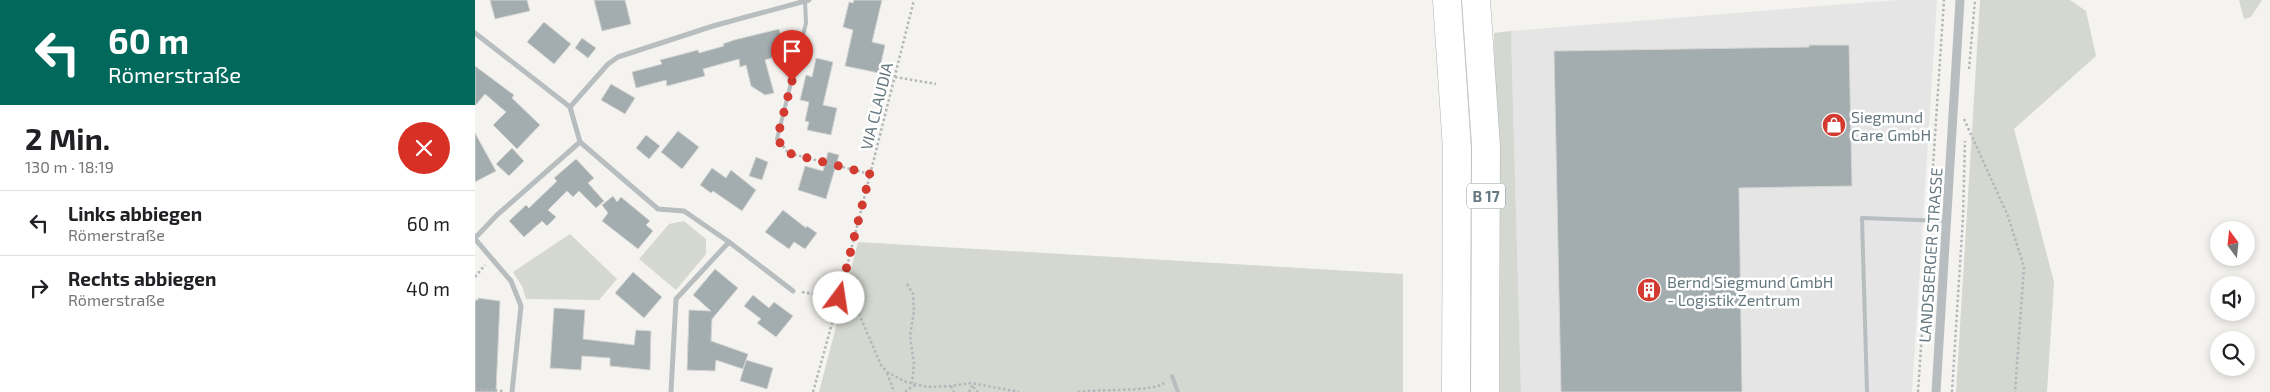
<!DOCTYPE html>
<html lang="de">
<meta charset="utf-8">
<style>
:root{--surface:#fff;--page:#f6f6f6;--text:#202124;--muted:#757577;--line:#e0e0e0}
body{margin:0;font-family:"Exo 2",sans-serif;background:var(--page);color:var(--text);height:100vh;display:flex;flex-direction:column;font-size:19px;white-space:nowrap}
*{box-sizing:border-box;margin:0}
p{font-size:16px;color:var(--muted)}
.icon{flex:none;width:28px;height:28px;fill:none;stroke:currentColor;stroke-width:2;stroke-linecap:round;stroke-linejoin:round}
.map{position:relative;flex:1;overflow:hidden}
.side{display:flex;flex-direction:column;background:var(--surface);width:475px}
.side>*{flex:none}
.guide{background:#00695c;color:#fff;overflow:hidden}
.needle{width:32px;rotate:345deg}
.buttons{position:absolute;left:1735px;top:221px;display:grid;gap:10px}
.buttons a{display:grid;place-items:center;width:45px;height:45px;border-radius:50%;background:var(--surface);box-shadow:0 2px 8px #0003;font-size:25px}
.pin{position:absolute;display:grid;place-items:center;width:42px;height:42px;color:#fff;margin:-51px -21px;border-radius:50% 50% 50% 0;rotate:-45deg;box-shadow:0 0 5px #0007}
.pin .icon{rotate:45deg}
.me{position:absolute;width:55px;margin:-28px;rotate:14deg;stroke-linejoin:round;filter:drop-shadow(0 0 4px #0008)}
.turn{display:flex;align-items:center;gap:18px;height:105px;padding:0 25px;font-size:22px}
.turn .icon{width:65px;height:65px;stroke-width:2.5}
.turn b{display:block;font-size:35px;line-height:42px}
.round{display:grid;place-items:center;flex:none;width:52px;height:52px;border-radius:26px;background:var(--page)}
.headline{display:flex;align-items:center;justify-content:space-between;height:85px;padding:0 25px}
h1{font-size:30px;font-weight:700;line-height:38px}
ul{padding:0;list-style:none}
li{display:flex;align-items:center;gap:15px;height:65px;padding:0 25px;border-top:1px solid var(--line)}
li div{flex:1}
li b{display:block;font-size:19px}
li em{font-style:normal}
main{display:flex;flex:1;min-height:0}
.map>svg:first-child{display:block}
.built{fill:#e4e5e4}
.green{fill:#d4d8d0}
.building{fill:#a3acaf;stroke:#d5d5d3}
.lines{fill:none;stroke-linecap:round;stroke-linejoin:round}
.trunk-casing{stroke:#aeb3b5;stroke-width:29}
.path{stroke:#b3b7b9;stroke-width:2.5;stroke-dasharray:2.5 2.5;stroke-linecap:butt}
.service{stroke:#b8bec0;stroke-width:4}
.minor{stroke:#b8bec0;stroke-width:5}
.tertiary{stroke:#b8bec0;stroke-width:9}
.trunk{stroke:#fff;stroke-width:28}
.route{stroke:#d33a30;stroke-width:9;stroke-dasharray:0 16.2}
.labels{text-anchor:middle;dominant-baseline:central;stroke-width:5;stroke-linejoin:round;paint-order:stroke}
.shield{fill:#fff;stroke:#93a0a5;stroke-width:1}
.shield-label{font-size:15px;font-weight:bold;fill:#65787f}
.street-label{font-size:16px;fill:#65787f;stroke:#fff}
.poi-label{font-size:16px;fill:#65787f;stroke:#fff;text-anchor:start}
</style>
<main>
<section class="side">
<div class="guide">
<div class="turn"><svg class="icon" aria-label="left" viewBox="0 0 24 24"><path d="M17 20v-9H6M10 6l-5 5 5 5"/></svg><div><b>60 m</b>Römerstraße</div></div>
</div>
<div class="headline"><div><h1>2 Min.</h1><p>130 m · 18:19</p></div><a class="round" style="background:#d93025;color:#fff"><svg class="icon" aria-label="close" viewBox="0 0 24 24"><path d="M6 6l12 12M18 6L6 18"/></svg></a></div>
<ul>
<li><svg class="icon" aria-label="left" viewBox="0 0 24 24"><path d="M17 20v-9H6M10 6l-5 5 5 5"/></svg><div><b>Links abbiegen</b><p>Römerstraße</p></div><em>60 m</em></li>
<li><svg class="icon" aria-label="right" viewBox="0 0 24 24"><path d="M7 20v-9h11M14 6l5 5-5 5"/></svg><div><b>Rechts abbiegen</b><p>Römerstraße</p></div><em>40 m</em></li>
</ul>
</section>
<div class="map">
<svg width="1795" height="392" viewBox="0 0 1795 392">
<rect width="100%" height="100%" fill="#f4f3f0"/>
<!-- built -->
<path class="built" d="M 1423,0 L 1462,0 L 1437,392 L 1046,392 L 1036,31 Z"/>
<!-- green -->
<g class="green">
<path d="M 1505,0 L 1595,0 L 1611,11 L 1621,56 L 1539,129 L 1579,282 L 1572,392 L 1481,392 Z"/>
<path d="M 1764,0 L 1787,0 L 1776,17 L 1769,19 Z"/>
<path d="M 1036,31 L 1046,392 L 1025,392 L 1019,33 Z"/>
<path d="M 209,221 L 231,239 L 231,254 L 201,290 L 164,259 L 194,224 Z"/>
<path d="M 95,234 L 142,279 L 124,300 L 51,299 L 47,286 L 38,272 Z"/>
<path d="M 383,242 L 928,274 L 928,392 L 344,392 Z"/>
</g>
<!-- building -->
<g class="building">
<path d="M 15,0 L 52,0 L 55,11 L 20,19 Z"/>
<path d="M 119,0 L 150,0 L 156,24 L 127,31 Z"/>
<path d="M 379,0 L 407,0 L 397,42 L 410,45 L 404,73 L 370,66 L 378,30 L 368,27 L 374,2 L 378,3 Z"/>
<path d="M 69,22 L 96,44 L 79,64 L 52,42 Z"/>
<path d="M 304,29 L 308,44 L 298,47 L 300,57 L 290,60 L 299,93 L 290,95 L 276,86 L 271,65 L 265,67 L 264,59 L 228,69 L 230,76 L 192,86 L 191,80 L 161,88 L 157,72 L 187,64 L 185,60 L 223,50 L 224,53 L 249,46 L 248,44 L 259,40 Z"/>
<path d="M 107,38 L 121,48 L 113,58 L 100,48 Z"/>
<path d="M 1334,45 L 1374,45 L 1377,186 L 1264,188 L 1267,392 L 1086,392 L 1079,51 L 1334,47 Z"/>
<path d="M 341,58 L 358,62 L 348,105 L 362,108 L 356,135 L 332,130 L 334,122 L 330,121 L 334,102 L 325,100 L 331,75 L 337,77 Z"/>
<path d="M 0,66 L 39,95 L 37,98 L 65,125 L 42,149 L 18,125 L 31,112 L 10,94 L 0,106 Z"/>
<path d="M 136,84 L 160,98 L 150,114 L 126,100 Z"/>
<path d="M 203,131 L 224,147 L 207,169 L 186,152 Z"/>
<path d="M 0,133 L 21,171 L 0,182 Z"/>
<path d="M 171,135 L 185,146 L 174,159 L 161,148 Z"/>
<path d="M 37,148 L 49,161 L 34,176 L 21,164 Z"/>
<path d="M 353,152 L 364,155 L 351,199 L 323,190 L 330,166 L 348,171 Z"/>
<path d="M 281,157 L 293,162 L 287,180 L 274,176 Z"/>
<path d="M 101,159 L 119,178 L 113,183 L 129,201 L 121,208 L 104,191 L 98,197 L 92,191 L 73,210 L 81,217 L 72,226 L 67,221 L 49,237 L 34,221 L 51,205 L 54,208 L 82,181 L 79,178 Z"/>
<path d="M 237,168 L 251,178 L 256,170 L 281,190 L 267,211 L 238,191 L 236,193 L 225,185 Z"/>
<path d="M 138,196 L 142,202 L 146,197 L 175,221 L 171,225 L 178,231 L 163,249 L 127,221 L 133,213 L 127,205 Z"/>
<path d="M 308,210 L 331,228 L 332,226 L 342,233 L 330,249 L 319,242 L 314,249 L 290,232 Z"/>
<path d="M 240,269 L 263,288 L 237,319 L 236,341 L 273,354 L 268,369 L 241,360 L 240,371 L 212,370 L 214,310 L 236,311 L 218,295 Z"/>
<path d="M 158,272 L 187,297 L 169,318 L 140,293 Z"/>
<path d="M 278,295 L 294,308 L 299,302 L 318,316 L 301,337 L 282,323 L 286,319 L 269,306 Z"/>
<path d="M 3,298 L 25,301 L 21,392 L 0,392 L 0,300 L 3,300 Z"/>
<path d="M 79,308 L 110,310 L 108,339 L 159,345 L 161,330 L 176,331 L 175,370 L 135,366 L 135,358 L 107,356 L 106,370 L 75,368 Z"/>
<path d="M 271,360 L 298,368 L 292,389 L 265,381 Z"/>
</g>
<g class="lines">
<!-- trunk casing -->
<g class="trunk-casing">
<g id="trunk">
<path d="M 972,0 L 982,149 L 981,392"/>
<path d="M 1001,0 L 1011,146 L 1010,392"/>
</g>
</g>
<!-- path -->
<g class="path">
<path d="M 1494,69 L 1500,0"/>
<path d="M 420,77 L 461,84"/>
<path d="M 1489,119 L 1533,216 L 1549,267 L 1540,392"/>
<path d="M 308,146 L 313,153 L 395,174"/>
<path d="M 1455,211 L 1469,0"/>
<path d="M 0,277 L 10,265"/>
<path d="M 432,284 L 438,294 L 439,311 L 435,336 L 439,364 L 437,383"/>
<path d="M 327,292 L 375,300 L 382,309 L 406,365 L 412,372 L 431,382 L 453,387 L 476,386 L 496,383 L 544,392"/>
<path d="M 412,373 L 419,392"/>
<path d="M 476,386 L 479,392"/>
<path d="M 498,387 L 503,392"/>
<path d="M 0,389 L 28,391"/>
<path d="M 338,392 L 364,298 L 439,0"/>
<path d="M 430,392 L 441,384"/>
<path d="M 494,392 L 498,383"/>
<path d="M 603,392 C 620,389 680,392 689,383"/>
<path d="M 1443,392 L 1454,228"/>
<path d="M 1477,392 L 1488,216 L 1490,141"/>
</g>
<!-- service -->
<g class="service">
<path d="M 302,139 L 331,23 L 330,1"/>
<path d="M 697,376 L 703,392"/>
<path d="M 1392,392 L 1387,218 L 1471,221"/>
</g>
<!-- minor -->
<g class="minor">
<path d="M 0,33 L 95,107 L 105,142 L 183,209 L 209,211 L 254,242 L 318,291"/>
<path d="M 95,107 L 133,64 L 143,57 L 238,26 L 334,0"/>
<path d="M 0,238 L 22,215 L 105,142"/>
<path d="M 0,239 L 36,281 L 46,306 L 37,392"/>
<path d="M 196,392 L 201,299 L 254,242"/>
</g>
<!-- tertiary -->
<path class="tertiary" d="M 1461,392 L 1485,0"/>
<!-- trunk -->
<use href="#trunk" class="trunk"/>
</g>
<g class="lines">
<!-- route -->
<path class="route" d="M 317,81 L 302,139 L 313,153 L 395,174 L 364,298"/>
</g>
<!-- icons -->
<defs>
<g id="shop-disc" transform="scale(1.25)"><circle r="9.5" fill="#d33a30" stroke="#fff"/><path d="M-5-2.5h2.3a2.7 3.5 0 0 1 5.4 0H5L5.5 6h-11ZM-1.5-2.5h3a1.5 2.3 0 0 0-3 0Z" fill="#fff"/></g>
<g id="building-disc" transform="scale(1.25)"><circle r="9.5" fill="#d33a30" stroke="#fff"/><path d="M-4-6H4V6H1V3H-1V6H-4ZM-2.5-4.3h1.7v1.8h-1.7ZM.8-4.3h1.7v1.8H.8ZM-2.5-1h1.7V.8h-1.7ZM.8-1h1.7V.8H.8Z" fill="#fff"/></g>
</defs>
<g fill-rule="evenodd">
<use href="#shop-disc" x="1359" y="125"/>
<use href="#building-disc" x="1174" y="290"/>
</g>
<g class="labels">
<!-- shield labels -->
<rect class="shield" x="992" y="183.5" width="38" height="25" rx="4"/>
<g class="shield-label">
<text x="1011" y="196">B 17</text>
</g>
<!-- street labels -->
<g class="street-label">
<text transform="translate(401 106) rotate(-76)">VIA CLAUDIA</text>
<text transform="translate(1455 255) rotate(-86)">LANDSBERGER STRASSE</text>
</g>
<!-- poi labels -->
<g class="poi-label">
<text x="1376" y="116">Siegmund<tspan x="1376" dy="18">Care GmbH</tspan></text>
<text x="1192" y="281">Bernd Siegmund GmbH<tspan x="1192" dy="18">- Logistik Zentrum</tspan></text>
</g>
</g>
</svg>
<div class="buttons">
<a><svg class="needle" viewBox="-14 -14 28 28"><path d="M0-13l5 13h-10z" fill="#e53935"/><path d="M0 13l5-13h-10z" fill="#757577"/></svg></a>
<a><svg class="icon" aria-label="sound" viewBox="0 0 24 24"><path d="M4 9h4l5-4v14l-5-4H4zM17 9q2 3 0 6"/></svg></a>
<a><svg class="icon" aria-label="search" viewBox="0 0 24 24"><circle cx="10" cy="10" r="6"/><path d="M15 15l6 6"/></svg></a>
</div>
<div class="pin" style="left:317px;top:81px;background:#d93025"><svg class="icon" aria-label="arrive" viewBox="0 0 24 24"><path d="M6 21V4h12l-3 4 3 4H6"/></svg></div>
<svg class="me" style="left:364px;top:298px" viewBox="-20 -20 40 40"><circle r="19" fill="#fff"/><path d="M0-13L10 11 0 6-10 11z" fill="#d33a30"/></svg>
</div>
</main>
